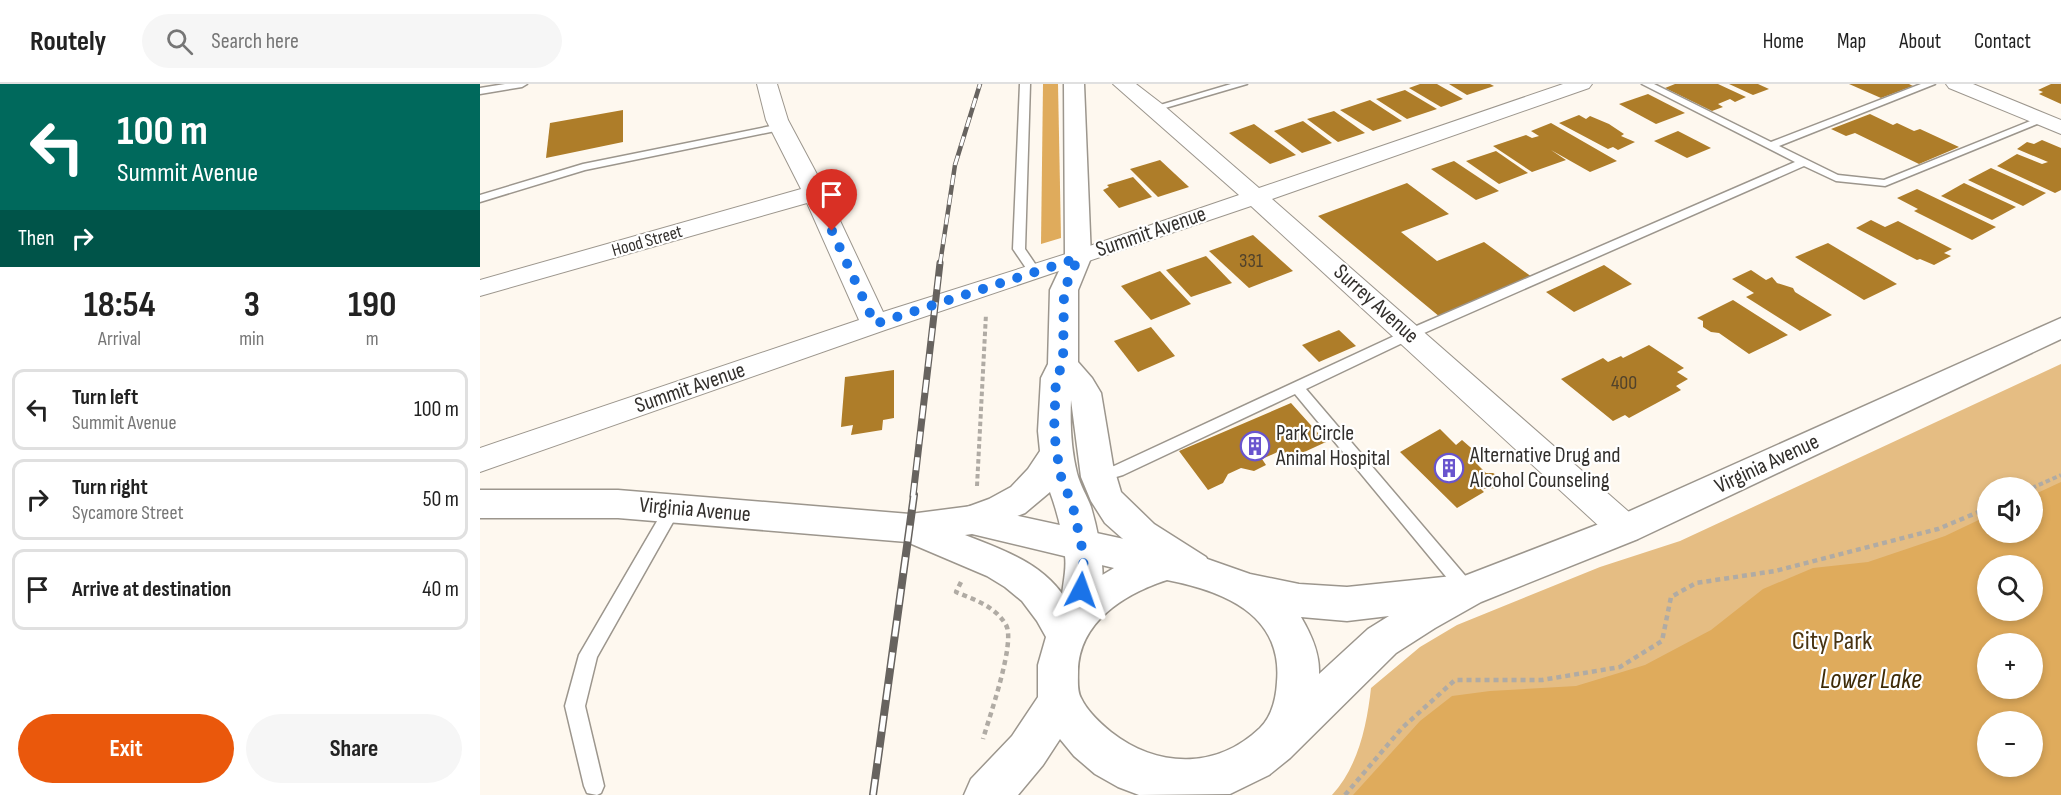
<!DOCTYPE html>
<meta charset="utf-8">
<style>
:root{--surface:#fff;--page:#f6f6f6;--text:#222;--muted:#767676;--line:#e0e0e0;--accent:#ea580c}
body{margin:0;font-family:"Sofia Sans Condensed",sans-serif;background:var(--page);color:var(--text);height:100vh;display:flex;flex-direction:column;font-size:22px;white-space:nowrap}
*{box-sizing:border-box;margin:0}
p{font-size:20px;color:var(--muted)}
.icon{flex:none;width:33px;height:33px;fill:none;stroke:currentColor;stroke-width:2;stroke-linecap:round;stroke-linejoin:round}
.map{position:relative;flex:1;overflow:hidden}
.side{display:flex;flex-direction:column;background:var(--surface);width:480px}
.side>*{flex:none}
.guide{background:#00695c;color:#fff;overflow:hidden}
.tools{position:absolute;left:1497px;top:393px;display:grid;gap:12px}
.tools a{display:grid;place-items:center;width:66px;height:66px;border-radius:50%;background:var(--surface);box-shadow:0 3px 9px #0003;font-size:30px}
.pin{position:absolute;display:grid;place-items:center;width:51px;height:51px;color:#fff;margin:-62px -26px;border-radius:50% 50% 50% 0;rotate:-45deg;box-shadow:0 0 6px #0007}
.pin .icon{rotate:45deg}
.me{position:absolute;width:66px;margin:-33px;rotate:4deg;stroke-linejoin:round;filter:drop-shadow(0 0 4px #0008)}
.turn{display:flex;align-items:center;gap:21px;height:126px;padding:0 18px;font-size:27px}
.turn .icon{width:78px;height:78px;stroke-width:2.5}
.turn b{display:block;font-size:42px;line-height:51px}
.then{display:flex;align-items:center;height:57px;padding:0 18px;background:#0003;gap:12px;font-size:22px}
.eta{display:flex;justify-content:space-evenly;align-items:center;height:102px;text-align:center}
.eta b{font-size:36px;font-weight:700;line-height:42px}
.button{display:flex;gap:12px;margin-top:auto;padding:12px 18px}
.button a{flex:1;height:69px;border-radius:36px;background:var(--accent);color:#fff;font-size:24px;font-weight:700;line-height:69px;text-align:center}
.button a+a{background:var(--page);color:var(--text)}
ul{padding:0;list-style:none}
li{display:flex;align-items:center;gap:18px;height:81px;margin:0 12px 9px;padding:0 6px;border:3px solid var(--line);border-radius:12px}
li div{flex:1}
li b{display:block;font-size:22px}
li em{font-style:normal}
header{display:flex;align-items:center;gap:36px;box-sizing:border-box;height:84px;padding:0 30px;background:var(--surface);border-bottom:2px solid var(--line)}
header strong{font-size:28px}
nav{display:flex;gap:33px;margin-inline-start:auto;font-size:21px}
.search{width:420px;height:54px;background:var(--page);display:flex;align-items:center;gap:15px;box-sizing:border-box;padding:0 21px;border-radius:33px;color:var(--muted);font-size:22px}
main{display:flex;flex:1;min-height:0}
.map>svg:first-child{display:block}
.green{fill:#e5bd83;fill-rule:evenodd}
.water{fill:#dfab5c;fill-rule:evenodd}
.building{fill:#ae7d29}
.lines{fill:none;stroke-linecap:round;stroke-linejoin:round}
.service-casing{stroke:#9c968d;stroke-width:3}
.minor-casing{stroke:#9c968d;stroke-width:2}
.tertiary-casing{stroke:#9c968d;stroke-width:3}
.secondary-casing{stroke:#9c968d;stroke-width:3}
.path-far1{stroke:#b0aba4;stroke-width:4;stroke-dasharray:4.5 3;stroke-linecap:butt}
.path{stroke:#b0aba4;stroke-width:4.5;stroke-dasharray:5 4;stroke-linecap:butt}
.service{fill:#fff;fill-rule:evenodd}
.minor{fill:#fff;fill-rule:evenodd}
.tertiary{fill:#fff;fill-rule:evenodd}
.secondary{fill:#fff;fill-rule:evenodd}
.rail-far2-casing{stroke:#67635f;stroke-width:4.5}
.rail-far1-casing{stroke:#67635f;stroke-width:7}
.rail-casing{stroke:#67635f;stroke-width:8}
.rail-far2{stroke:#fff;stroke-width:3;stroke-dasharray:10;stroke-linecap:butt}
.rail-far1{stroke:#fff;stroke-width:4.5;stroke-dasharray:13;stroke-linecap:butt}
.rail{stroke:#fff;stroke-width:5;stroke-dasharray:16;stroke-linecap:butt}
.route{stroke:#1a73e8;stroke-width:10;stroke-dasharray:0 18}
.labels{text-anchor:middle;dominant-baseline:central;stroke-width:4.5;stroke-linejoin:round;paint-order:stroke}
.far-street-label{font-size:18px;fill:#322f2c;stroke:#fff}
.number-label{font-size:20px;fill:#51422b}
.street-label{font-size:22px;fill:#322f2c;stroke:#fff}
.poi-label{font-size:22px;fill:#322f2c;stroke:#fff;text-anchor:start}
.near-park-label{font-size:27px;fill:#493412;stroke:#fff}
.near-water-label{font-size:28px;font-style:italic;fill:#3f2b07;stroke:#fff}
</style>
<header>
<strong>Routely</strong>
<div class="search"><svg class="icon" aria-label="search" viewBox="0 0 24 24"><circle cx="10" cy="10" r="6"/><path d="M15 15l6 6"/></svg>Search here</div>
<nav><a>Home</a><a>Map</a><a>About</a><a>Contact</a></nav>
</header>
<main>
<section class="side">
<div class="guide">
<div class="turn"><svg class="icon" aria-label="left" viewBox="0 0 24 24"><path d="M17 20v-9H6M10 6l-5 5 5 5"/></svg><div><b>100 m</b>Summit Avenue</div></div>
<div class="then">Then<svg class="icon" aria-label="right" viewBox="0 0 24 24"><path d="M7 20v-9h11M14 6l5 5-5 5"/></svg></div>
</div>
<div class="eta">
<div><b>18:54</b><p>Arrival</p></div>
<div><b>3</b><p>min</p></div>
<div><b>190</b><p>m</p></div>
</div>
<ul>
<li><svg class="icon" aria-label="left" viewBox="0 0 24 24"><path d="M17 20v-9H6M10 6l-5 5 5 5"/></svg><div><b>Turn left</b><p>Summit Avenue</p></div><em>100 m</em></li>
<li><svg class="icon" aria-label="right" viewBox="0 0 24 24"><path d="M7 20v-9h11M14 6l5 5-5 5"/></svg><div><b>Turn right</b><p>Sycamore Street</p></div><em>50 m</em></li>
<li><svg class="icon" aria-label="arrive" viewBox="0 0 24 24"><path d="M6 21V4h12l-3 4 3 4H6"/></svg><div><b>Arrive at destination</b></div><em>40 m</em></li>
</ul>
<div class="button"><a>Exit</a><a>Share</a></div>
</section>
<div class="map">
<svg width="1581" height="711" viewBox="0 0 1581 711">
<rect width="100%" height="100%" fill="#fef8ef"/>
<!-- green -->
<path class="green" d="M 1581,280 L 1581,711 L 852,711 C 878,683 887,641 891,604 L 940,563 L 977,541 L 1120,483 L 1200,457 ZM 1508,404 L 1552,404 L 1552,448 L 1508,448 ZM 1508,482 L 1552,482 L 1552,526 L 1508,526 ZM 1508,560 L 1552,560 L 1552,604 L 1508,604 ZM 1508,638 L 1552,638 L 1552,682 L 1508,682 Z"/>
<!-- water -->
<g class="water">
<path d="M 563,0 L 578,0 L 581,154 L 561,160 Z"/>
<path d="M 1581,398 L 1581,711 L 873,711 L 940,637 L 972,612 L 1010,607 L 1096,602 L 1165,581 L 1231,546 L 1283,505 L 1333,484 L 1388,478 L 1465,452 L 1507,432 L 1508,448 L 1552,448 L 1553,411 ZM 1508,482 L 1552,482 L 1552,526 L 1508,526 ZM 1508,560 L 1552,560 L 1552,604 L 1508,604 ZM 1508,638 L 1552,638 L 1552,682 L 1508,682 Z"/>
</g>
<!-- building -->
<g class="building">
<path d="M 940,0 L 957,0 L 983,15 L 961,23 L 929,4 Z"/>
<path d="M 969,0 L 1010,0 L 1014,2 L 987,11 Z"/>
<path d="M 1195,0 L 1238,0 L 1266,13 L 1255,18 L 1250,15 L 1238,20 L 1243,23 L 1232,27 L 1185,4 Z"/>
<path d="M 1249,0 L 1278,0 L 1289,5 L 1273,11 Z"/>
<path d="M 1369,0 L 1429,0 L 1433,2 L 1401,14 Z"/>
<path d="M 1571,0 L 1581,0 L 1581,20 L 1559,10 L 1563,8 L 1558,6 Z"/>
<path d="M 925,6 L 957,25 L 927,35 L 896,15 Z"/>
<path d="M 1168,10 L 1205,29 L 1176,40 L 1139,20 Z"/>
<path d="M 890,16 L 922,37 L 893,47 L 860,26 Z"/>
<path d="M 143,26 L 143,58 L 66,74 L 70,39 Z"/>
<path d="M 854,27 L 885,49 L 858,58 L 827,35 Z"/>
<path d="M 1390,30 L 1413,41 L 1417,39 L 1434,47 L 1440,45 L 1479,63 L 1439,80 L 1375,49 L 1366,52 L 1351,45 Z"/>
<path d="M 1099,31 L 1106,35 L 1110,32 L 1129,40 L 1144,50 L 1141,52 L 1155,58 L 1138,66 L 1133,63 L 1128,65 L 1079,39 Z"/>
<path d="M 823,37 L 852,59 L 822,69 L 794,47 Z"/>
<path d="M 1071,39 L 1137,77 L 1110,88 L 1071,66 L 1086,76 L 1052,88 L 1013,62 L 1046,51 L 1052,54 L 1059,52 L 1051,47 Z"/>
<path d="M 774,40 L 816,71 L 790,80 L 749,49 Z"/>
<path d="M 1198,47 L 1231,64 L 1207,74 L 1174,57 Z"/>
<path d="M 1562,56 L 1581,64 L 1581,106 L 1575,109 L 1517,82 L 1537,70 L 1562,80 L 1568,78 L 1537,65 L 1547,58 L 1554,60 Z"/>
<path d="M 1016,67 L 1048,89 L 1019,100 L 986,77 Z"/>
<path d="M 680,76 L 709,103 L 678,113 L 650,85 Z"/>
<path d="M 974,77 L 1019,107 L 996,116 L 951,85 Z"/>
<path d="M 1511,84 L 1566,109 L 1543,122 L 1488,96 Z"/>
<path d="M 653,93 L 672,113 L 639,124 L 623,106 L 629,103 L 627,101 Z"/>
<path d="M 927,99 L 969,130 L 921,148 L 957,177 L 1004,158 L 1052,193 L 960,233 L 838,132 Z"/>
<path d="M 1484,99 L 1536,123 L 1512,136 L 1461,112 Z"/>
<path d="M 1437,105 L 1516,143 L 1492,156 L 1434,127 L 1438,125 L 1417,114 Z"/>
<path d="M 1391,136 L 1405,143 L 1418,137 L 1472,165 L 1464,169 L 1471,172 L 1454,181 L 1440,175 L 1437,176 L 1376,144 Z"/>
<path d="M 773,151 L 813,187 L 769,204 L 729,167 Z"/>
<path d="M 1348,159 L 1417,200 L 1384,216 L 1315,173 Z"/>
<path d="M 726,172 L 752,199 L 711,213 L 686,186 Z"/>
<path d="M 1124,181 L 1152,200 L 1094,228 L 1066,208 Z"/>
<path d="M 1271,186 L 1286,196 L 1292,193 L 1297,199 L 1313,204 L 1315,208 L 1352,231 L 1320,247 L 1266,213 L 1274,209 L 1252,195 Z"/>
<path d="M 680,187 L 711,220 L 671,236 L 641,202 Z"/>
<path d="M 1253,216 L 1308,251 L 1269,270 L 1239,249 L 1231,248 L 1223,243 L 1223,237 L 1217,234 Z"/>
<path d="M 671,243 L 695,272 L 658,288 L 634,257 Z"/>
<path d="M 859,246 L 876,262 L 839,278 L 822,261 Z"/>
<path d="M 1169,261 L 1204,284 L 1197,288 L 1208,295 L 1196,302 L 1201,306 L 1149,334 L 1145,331 L 1133,337 L 1081,295 L 1123,274 L 1128,278 L 1141,272 L 1143,274 Z"/>
<path d="M 414,286 L 414,334 L 403,336 L 402,346 L 371,351 L 373,341 L 361,343 L 365,293 Z"/>
<path d="M 811,319 L 846,358 L 809,375 L 802,366 L 782,375 L 786,381 L 774,387 L 761,384 L 748,390 L 743,399 L 728,406 L 699,367 Z"/>
<path d="M 960,345 L 976,361 L 982,356 L 1005,376 L 997,380 L 1006,389 L 1013,389 L 1018,392 L 1021,396 L 1020,400 L 1016,404 L 1001,405 L 1004,408 L 977,424 L 920,368 Z"/>
</g>
<g class="lines">
<!-- service casing -->
<g class="service-casing">
<g id="service">
<path d="M 25,0 L 47,0 L 42,3 L 0,10 L 0,4 Z"/>
<path d="M 540,0 L 550,0 L 545,165 L 560,187 L 554,191 L 550,190 L 533,165 Z"/>
<path d="M 751,0 L 767,0 L 675,27 L 670,24 Z"/>
<path d="M 1162,0 L 1174,0 L 1291,58 L 1441,0 L 1455,0 L 1299,62 L 1358,91 L 1404,96 L 1558,34 L 1567,36 L 1405,102 L 1356,97 L 1324,82 L 935,253 L 826,305 L 994,502 L 997,507 L 994,512 L 988,514 L 982,512 L 815,310 L 643,391 L 619,398 L 613,396 L 611,392 L 613,388 L 634,382 L 925,247 L 1315,78 Z"/>
<path d="M 301,40 L 306,43 L 305,45 L 105,86 L 0,118 L 0,111 L 103,80 Z"/>
<path d="M 193,418 L 199,420 L 201,424 L 117,573 L 105,622 L 124,702 L 121,709 L 117,711 L 107,709 L 104,702 L 85,622 L 99,571 L 187,420 Z"/>
</g>
</g>
<!-- minor casing -->
<g class="minor-casing">
<g id="minor">
<path d="M 277,0 L 297,0 L 308,36 L 347,109 L 403,228 L 589,169 L 759,111 L 633,0 L 656,0 L 682,20 L 779,104 L 1083,0 L 1112,0 L 1109,4 L 792,115 L 1157,435 L 1162,445 L 1157,455 L 1145,459 L 1133,455 L 771,122 L 405,246 L 0,388 L 0,364 L 379,236 L 327,119 L 0,212 L 0,196 L 321,105 L 286,36 Z"/>
<path d="M 1466,0 L 1493,0 L 1581,36 L 1581,50 L 1469,4 Z"/>
</g>
</g>
<!-- tertiary casing -->
<g class="tertiary-casing">
<path id="tertiary" d="M 584,0 L 604,0 L 611,174 L 598,206 L 598,278 L 612,294 L 621,309 L 633,381 L 641,408 L 674,440 L 726,473 L 732,484 L 726,495 L 713,499 L 700,495 L 661,471 L 625,439 L 611,417 L 601,393 L 591,316 C 590,340 591,365 597,389 C 600,401 607,412 611,423 C 621,457 630,508 614,541 L 600,546 L 586,541 C 575,518 588,495 585,472 C 583,450 577,427 570,408 L 545,429 L 492,450 L 479,446 L 474,436 L 479,426 L 509,415 L 531,403 L 548,385 L 560,367 L 558,347 L 561,294 L 568,280 L 570,206 L 585,174 Z"/>
</g>
<!-- secondary casing -->
<g class="secondary-casing">
<path id="secondary" d="M 1581,234 L 1581,255 L 1158,455 L 1001,518 L 955,544 L 916,569 L 810,674 L 789,691 L 750,710 L 659,711 L 638,703 L 615,690 L 594,672 L 580,655 L 563,681 L 538,711 L 484,711 L 491,695 L 532,652 L 558,613 L 558,581 L 566,553 L 557,537 L 542,517 L 525,503 L 507,492 L 427,458 L 138,434 L 0,434 L 0,406 L 138,406 L 430,430 L 492,422 L 713,470 L 770,490 L 819,500 L 867,503 L 973,492 L 979,494 L 1132,435 ZM 492,450 L 634,484 L 602,503 L 587,517 C 564,479 523,466 485,451 ZM 687,496 C 743,507 803,530 797,598 C 796,615 792,632 780,644 C 736,686 677,684 631,648 C 620,639 607,627 601,614 C 597,607 598,596 598,587 C 599,538 644,510 687,496 ZM 909,532 L 888,545 L 839,590 C 840,569 831,550 821,533 L 867,537 Z"/>
</g>
<!-- path-far1 -->
<g class="path-far1">
<path d="M 497,402 L 506,230"/>
<path d="M 1552,404 L 1581,391"/>
</g>
<!-- path -->
<g class="path">
<path d="M 481,498 L 476,508 C 495,516 515,522 526,541 C 536,558 509,634 503,655"/>
<path d="M 865,711 L 922,644 L 975,596 L 1062,596 L 1140,583 L 1182,557 L 1191,513 L 1216,499 L 1295,487 L 1458,445 L 1508,424"/>
</g>
<!-- service -->
<use href="#service" class="service"/>
<!-- minor -->
<use href="#minor" class="minor"/>
<!-- tertiary -->
<use href="#tertiary" class="tertiary"/>
<!-- secondary -->
<use href="#secondary" class="secondary"/>
<!-- rail-far2 casing -->
<g class="rail-far2-casing">
<path id="rail-far2" d="M 460,180 L 475,81 L 500,0"/>
</g>
<!-- rail-far1 casing -->
<g class="rail-far1-casing">
<path id="rail-far1" d="M 433,412 L 460,179"/>
</g>
<!-- rail casing -->
<g class="rail-casing">
<path id="rail" d="M 393,711 L 434,411"/>
</g>
<!-- rail-far2 -->
<use href="#rail-far2" class="rail-far2"/>
<!-- rail-far1 -->
<use href="#rail-far1" class="rail-far1"/>
<!-- rail -->
<use href="#rail" class="rail"/>
</g>
<g class="lines">
<!-- route -->
<path class="route" d="M 352,147 L 395,240 L 598,174 L 584,206 L 583,280 L 576,294 L 574,348 L 580,390 L 593,423 L 604,473 L 601,506"/>
</g>
<!-- icons -->
<defs>
<g id="building-ring" transform="scale(1.5)"><circle r="9.5" fill="#fff" stroke="#6954ce" stroke-width="1.5"/><path d="M-4-6H4V6H1V3H-1V6H-4ZM-2.5-4.3h1.7v1.8h-1.7ZM.8-4.3h1.7v1.8H.8ZM-2.5-1h1.7V.8h-1.7ZM.8-1h1.7V.8H.8Z" fill="#6954ce"/></g>
</defs>
<g fill-rule="evenodd">
<use href="#building-ring" x="775" y="362"/>
<use href="#building-ring" x="969" y="384"/>
</g>
<g class="labels">
<!-- far-street labels -->
<g class="far-street-label">
<text transform="translate(167 157) rotate(-16)">Hood Street</text>
</g>
<!-- number labels -->
<g class="number-label">
<text x="771" y="177">331</text>
<text x="1144" y="299">400</text>
</g>
<!-- street labels -->
<g class="street-label">
<text transform="translate(671 148) rotate(-19)">Summit Avenue</text>
<text transform="translate(896 220) rotate(42)">Surrey Avenue</text>
<text transform="translate(210 304) rotate(-19)">Summit Avenue</text>
<text transform="translate(1287 380) rotate(-25)">Virginia Avenue</text>
<text transform="translate(215 426) rotate(5)">Virginia Avenue</text>
</g>
<!-- poi labels -->
<g class="poi-label">
<text x="796" y="349">Park Circle<tspan x="796" dy="25">Animal Hospital</tspan></text>
<text x="990" y="371">Alternative Drug and<tspan x="990" dy="25">Alcohol Counseling</tspan></text>
</g>
<!-- near-park labels -->
<g class="near-park-label">
<text x="1352" y="557">City Park</text>
</g>
<!-- near-water labels -->
<g class="near-water-label">
<text x="1391" y="595">Lower Lake</text>
</g>
</g>
</svg>
<div class="tools">
<a><svg class="icon" aria-label="sound" viewBox="0 0 24 24"><path d="M4 9h4l5-4v14l-5-4H4zM17 9q2 3 0 6"/></svg></a>
<a><svg class="icon" aria-label="search" viewBox="0 0 24 24"><circle cx="10" cy="10" r="6"/><path d="M15 15l6 6"/></svg></a>
<a>+</a>
<a>−</a>
</div>
<div class="pin" style="left:352px;top:147px;background:#d93025"><svg class="icon" aria-label="arrive" viewBox="0 0 24 24"><path d="M6 21V4h12l-3 4 3 4H6"/></svg></div>
<svg class="me" style="left:601px;top:506px" viewBox="-20 -20 40 40"><path d="M0-17L14 15 0 8-14 15z" fill="#1a73e8" stroke="#fff" stroke-width="4"/></svg>
</div>
</main>
